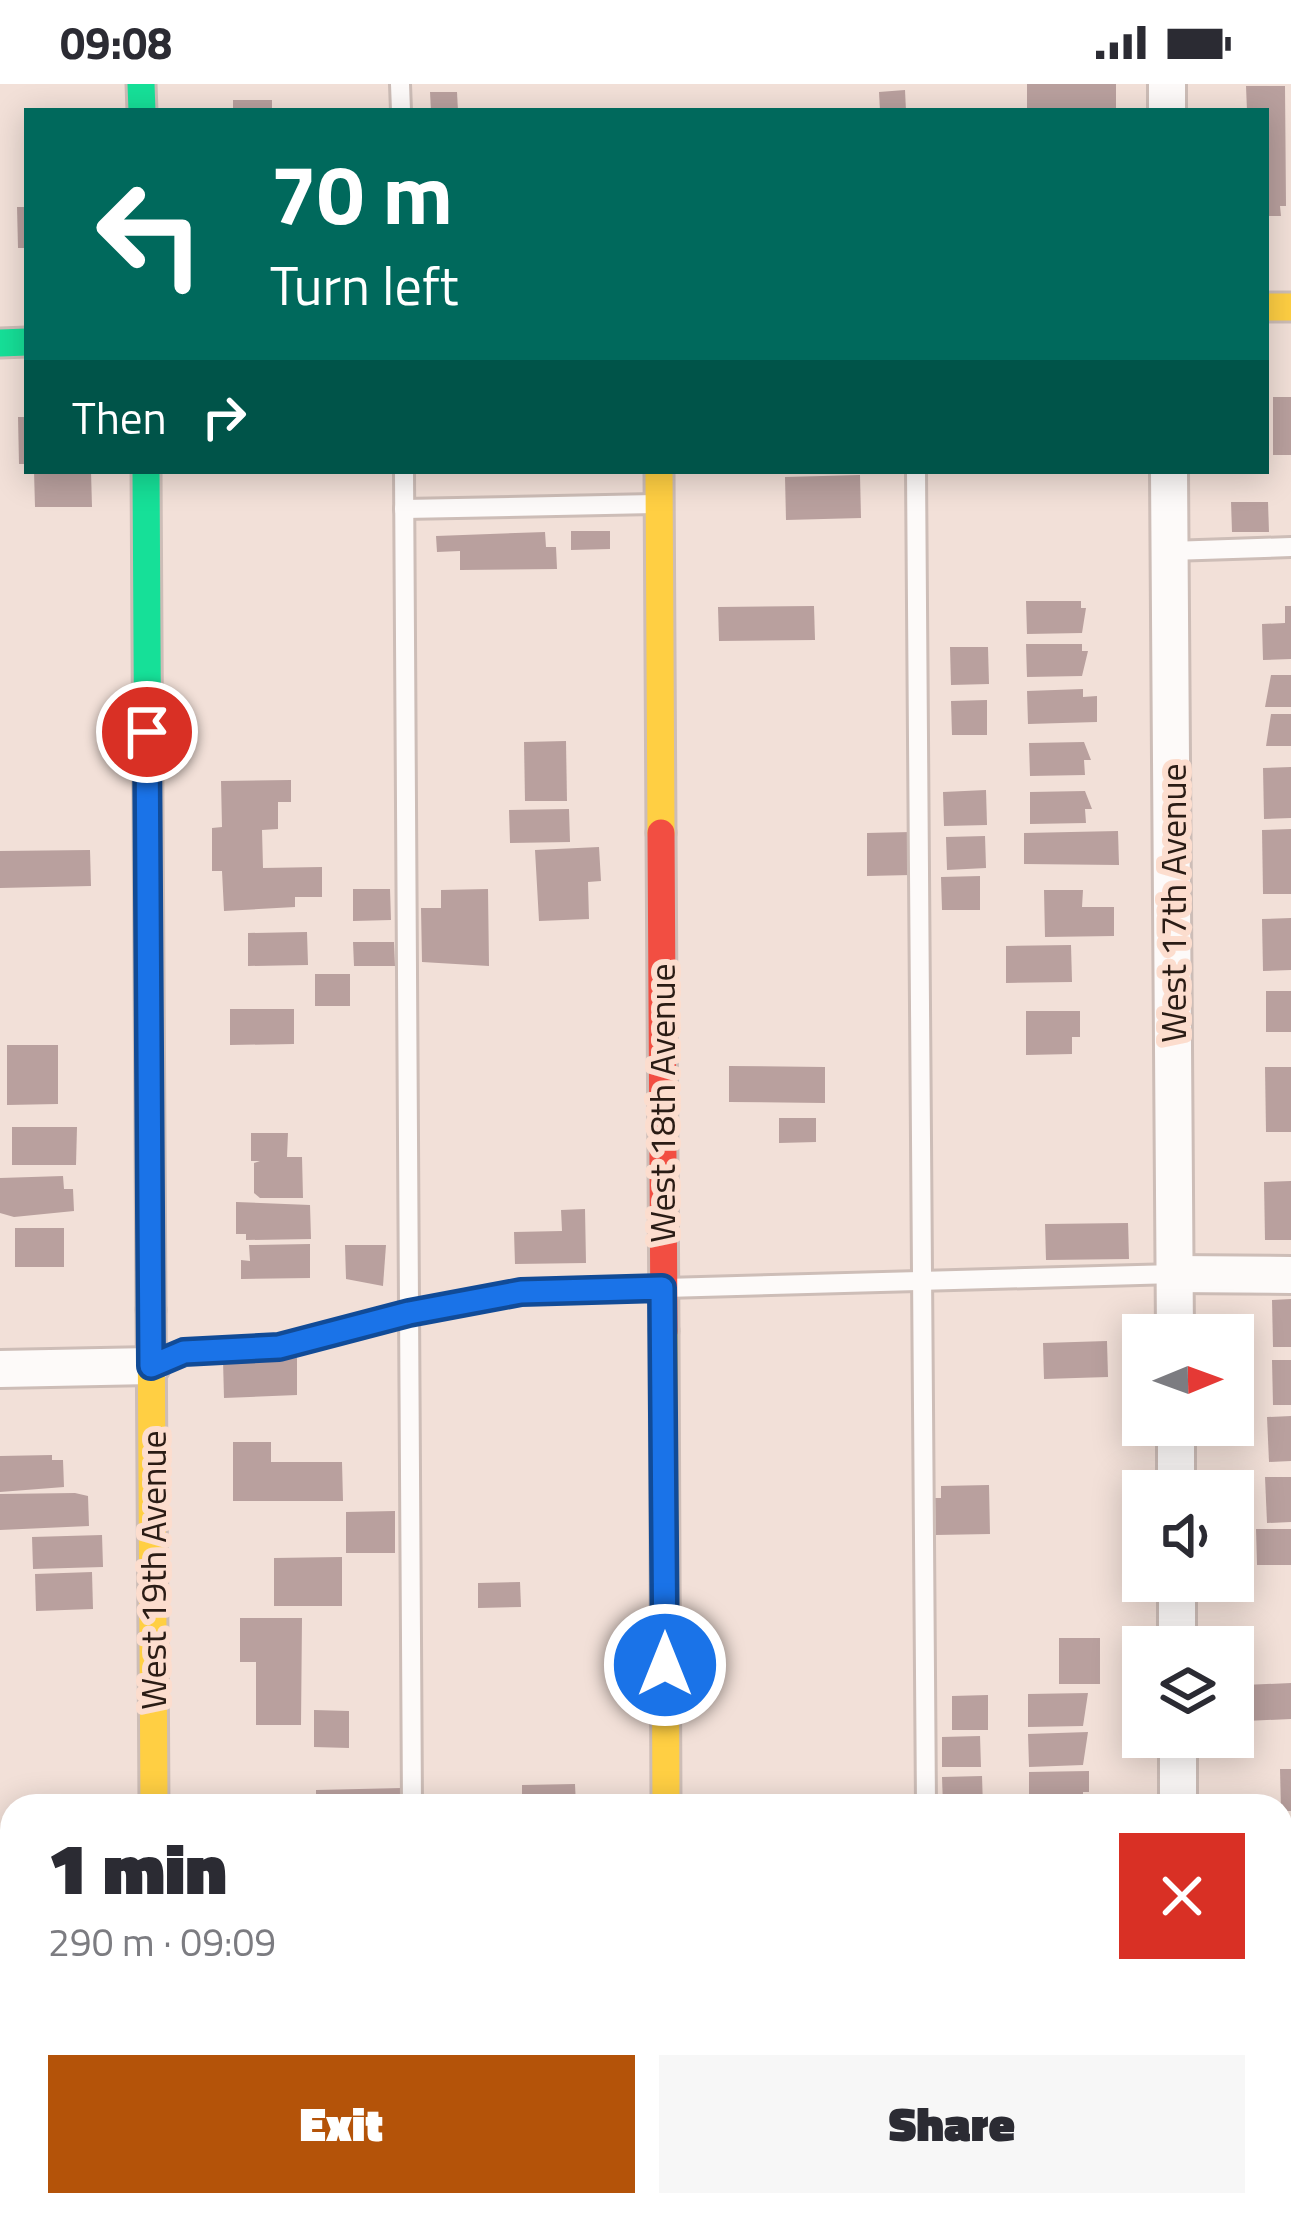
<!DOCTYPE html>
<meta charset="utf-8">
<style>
:root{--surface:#fff;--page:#f7f7f7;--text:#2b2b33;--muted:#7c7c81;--accent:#b45309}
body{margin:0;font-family:"Titillium Web",sans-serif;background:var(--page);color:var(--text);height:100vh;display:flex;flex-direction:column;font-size:45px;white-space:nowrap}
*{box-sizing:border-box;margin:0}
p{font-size:39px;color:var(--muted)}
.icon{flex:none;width:66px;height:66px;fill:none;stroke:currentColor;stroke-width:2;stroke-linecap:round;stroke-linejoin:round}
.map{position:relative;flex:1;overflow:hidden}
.panel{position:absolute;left:0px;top:1710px;width:1293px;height:423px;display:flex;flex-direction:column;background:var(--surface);border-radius:36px 36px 0 0;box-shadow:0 6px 30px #0003}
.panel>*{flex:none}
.hud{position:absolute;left:24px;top:24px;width:1245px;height:366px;border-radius:0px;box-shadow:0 6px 30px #0003;background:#00695c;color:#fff;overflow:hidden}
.needle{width:78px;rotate:89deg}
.buttons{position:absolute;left:1122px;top:1230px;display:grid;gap:24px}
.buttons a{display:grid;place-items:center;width:132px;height:132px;border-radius:0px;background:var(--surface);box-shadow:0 6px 30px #0003;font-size:60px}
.pin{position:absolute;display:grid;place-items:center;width:102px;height:102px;color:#fff;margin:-51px;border:6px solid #fff;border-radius:50%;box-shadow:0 3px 12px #0007}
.me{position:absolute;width:132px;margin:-66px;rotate:0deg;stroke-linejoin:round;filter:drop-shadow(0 0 9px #0008)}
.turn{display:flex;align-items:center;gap:42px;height:252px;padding:0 48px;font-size:54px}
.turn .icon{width:156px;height:156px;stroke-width:2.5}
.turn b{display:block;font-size:84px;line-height:102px}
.then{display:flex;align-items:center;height:114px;padding:0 48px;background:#0003;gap:24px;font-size:45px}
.round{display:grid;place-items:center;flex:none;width:126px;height:126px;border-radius:0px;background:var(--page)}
.summary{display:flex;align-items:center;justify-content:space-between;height:204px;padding:0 48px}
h1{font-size:72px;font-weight:800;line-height:90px}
.button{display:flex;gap:24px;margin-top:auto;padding:24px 48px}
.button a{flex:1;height:138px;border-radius:0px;background:var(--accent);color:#fff;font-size:48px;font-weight:800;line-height:138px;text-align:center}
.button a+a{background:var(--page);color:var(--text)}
.status{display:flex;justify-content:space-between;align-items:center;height:84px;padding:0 60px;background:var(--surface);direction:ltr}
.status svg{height:33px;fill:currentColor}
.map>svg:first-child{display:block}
.building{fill:#b9a09e}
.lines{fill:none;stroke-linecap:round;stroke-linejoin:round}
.lane-casing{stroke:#cdbdb7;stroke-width:24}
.street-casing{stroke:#cdbdb7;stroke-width:42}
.fast-casing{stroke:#cdbdb7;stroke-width:33}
.slow-casing{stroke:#cdbdb7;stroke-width:33}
.jam-casing{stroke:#cdbdb7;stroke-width:33}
.lane{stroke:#fdfaf9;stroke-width:18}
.street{stroke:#fdfaf9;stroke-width:36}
.fast{stroke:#16e098;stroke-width:27}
.slow{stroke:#ffcf43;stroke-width:27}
.jam{stroke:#f24e42;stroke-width:27}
.route-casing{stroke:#114b97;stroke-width:30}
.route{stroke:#1a73e8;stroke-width:21}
.labels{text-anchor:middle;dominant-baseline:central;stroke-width:12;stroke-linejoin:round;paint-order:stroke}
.street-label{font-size:36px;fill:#2a1c15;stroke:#fcddce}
</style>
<div class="status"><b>09:08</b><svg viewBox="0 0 49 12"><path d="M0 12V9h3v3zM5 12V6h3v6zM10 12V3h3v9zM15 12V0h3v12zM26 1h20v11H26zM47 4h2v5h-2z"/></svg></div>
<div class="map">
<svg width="1291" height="2132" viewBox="0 0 1291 2132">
<rect width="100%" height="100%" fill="#f2e0d8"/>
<!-- building -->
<g class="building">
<rect x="1027" y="0" width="89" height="27"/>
<path d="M 1246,2 L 1285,2 L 1286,122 L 1280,122 L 1281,132 L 1266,132 L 1266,27 L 1247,27 Z"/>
<path d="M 905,6 L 906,27 L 880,27 L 879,8 Z"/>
<path d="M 430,8 L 457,8 L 458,27 L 431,27 Z"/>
<rect x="233" y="16" width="39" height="11"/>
<path d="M 17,123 L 27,123 L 27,164 L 18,164 Z"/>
<rect x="1273" y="313" width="18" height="58"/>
<path d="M 18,333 L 27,333 L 27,380 L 19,380 Z"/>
<path d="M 34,387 L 91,387 L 92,423 L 35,423 Z"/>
<path d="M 860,391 L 861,434 L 786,436 L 785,393 Z"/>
<path d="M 1231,418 L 1268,418 L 1269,448 L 1232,448 Z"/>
<path d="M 571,447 L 610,447 L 610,465 L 571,466 Z"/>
<path d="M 545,448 L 546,463 L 556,463 L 557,485 L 460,486 L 460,467 L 437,468 L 436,452 Z"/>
<path d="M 1026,517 L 1081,517 L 1081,524 L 1086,524 L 1082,549 L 1027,550 Z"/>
<path d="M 814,522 L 815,556 L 719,557 L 718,523 Z"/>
<path d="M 1285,522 L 1291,522 L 1291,575 L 1263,576 L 1262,540 L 1285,539 Z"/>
<path d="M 1026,560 L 1082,560 L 1082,567 L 1088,567 L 1082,592 L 1027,593 Z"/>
<path d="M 950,563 L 988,563 L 989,600 L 951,601 Z"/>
<path d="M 1271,591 L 1291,591 L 1291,623 L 1265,623 Z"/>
<path d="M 1083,605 L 1083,613 L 1097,612 L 1097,638 L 1028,640 L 1027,607 Z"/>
<path d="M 987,616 L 987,651 L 952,651 L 951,617 Z"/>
<path d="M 1271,630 L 1291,630 L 1291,662 L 1266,662 Z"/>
<path d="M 566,657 L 567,717 L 525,717 L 524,658 Z"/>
<path d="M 1084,658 L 1091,676 L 1084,676 L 1085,691 L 1030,692 L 1029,659 Z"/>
<path d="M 1291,683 L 1291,734 L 1264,735 L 1263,684 Z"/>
<path d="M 291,696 L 291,718 L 278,718 L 278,745 L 262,746 L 263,784 L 322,783 L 322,813 L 295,813 L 295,823 L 224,827 L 222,787 L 212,787 L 212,744 L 222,743 L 221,697 Z"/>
<path d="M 986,706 L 987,741 L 944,742 L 943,708 Z"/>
<path d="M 1085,707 L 1092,725 L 1085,725 L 1086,739 L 1030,740 L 1030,708 Z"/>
<path d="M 569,725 L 570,758 L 510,759 L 509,726 Z"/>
<path d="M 1291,745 L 1291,810 L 1263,810 L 1262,746 Z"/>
<path d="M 1118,747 L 1119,781 L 1024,780 L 1024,749 Z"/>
<path d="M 911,748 L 911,791 L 867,792 L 867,749 Z"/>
<path d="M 985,752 L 986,784 L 947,786 L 946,753 Z"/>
<path d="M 599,763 L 601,797 L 588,798 L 589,835 L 539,837 L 535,766 Z"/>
<path d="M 90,766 L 91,802 L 0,804 L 0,767 Z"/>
<path d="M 980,792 L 980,826 L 942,826 L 941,793 Z"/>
<path d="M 353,805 L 390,805 L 391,836 L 353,837 Z"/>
<path d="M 488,805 L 489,882 L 422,878 L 421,824 L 441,824 L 441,806 Z"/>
<path d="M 1044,806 L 1083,806 L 1082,823 L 1114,823 L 1114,852 L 1045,853 Z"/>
<path d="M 1291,834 L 1291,886 L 1263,887 L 1262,835 Z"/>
<path d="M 307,848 L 308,881 L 248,882 L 248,849 Z"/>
<path d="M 353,858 L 394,858 L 395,882 L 354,882 Z"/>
<path d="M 1071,861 L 1072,898 L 1006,899 L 1006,862 Z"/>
<rect x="315" y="890" width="35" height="32"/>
<rect x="1266" y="907" width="25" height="41"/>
<path d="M 230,925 L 294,925 L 294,960 L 230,961 Z"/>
<path d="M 1026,927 L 1080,927 L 1080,953 L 1072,953 L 1072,970 L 1026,971 Z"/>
<path d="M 7,961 L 58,961 L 58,1020 L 7,1021 Z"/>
<path d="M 729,982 L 825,983 L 825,1019 L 729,1018 Z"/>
<path d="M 1265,983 L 1291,983 L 1291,1048 L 1266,1048 Z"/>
<path d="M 779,1034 L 816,1034 L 816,1058 L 779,1059 Z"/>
<path d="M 12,1043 L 77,1043 L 76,1081 L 12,1081 Z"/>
<path d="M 251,1049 L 288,1049 L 287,1073 L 302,1073 L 303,1114 L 260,1114 L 254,1109 L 254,1079 L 260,1077 L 251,1077 Z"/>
<path d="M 63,1092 L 64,1105 L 73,1105 L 74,1127 L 14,1133 L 0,1129 L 0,1094 Z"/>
<path d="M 1291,1097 L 1291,1156 L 1265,1156 L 1264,1098 Z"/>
<path d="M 236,1118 L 310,1121 L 311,1155 L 246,1156 L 246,1150 L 236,1150 Z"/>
<path d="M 585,1125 L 586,1179 L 515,1180 L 514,1148 L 562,1147 L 561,1126 Z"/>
<path d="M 1128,1139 L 1129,1175 L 1046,1176 L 1045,1140 Z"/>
<rect x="15" y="1144" width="49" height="39"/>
<path d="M 310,1160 L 310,1194 L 241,1195 L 241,1176 L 250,1177 L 249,1161 Z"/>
<path d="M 345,1161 L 386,1161 L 383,1202 L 346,1195 Z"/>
<path d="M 1291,1215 L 1291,1263 L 1273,1263 L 1272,1216 Z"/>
<path d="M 1107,1257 L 1108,1293 L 1044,1295 L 1043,1259 Z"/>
<path d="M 297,1274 L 297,1311 L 224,1314 L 223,1276 Z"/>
<path d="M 1272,1276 L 1291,1276 L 1291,1321 L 1273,1321 Z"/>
<path d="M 1291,1332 L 1291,1377 L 1269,1378 L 1267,1333 Z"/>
<path d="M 233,1358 L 271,1358 L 271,1378 L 342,1378 L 343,1417 L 233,1417 Z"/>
<path d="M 52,1371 L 52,1376 L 63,1376 L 64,1403 L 0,1408 L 0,1372 Z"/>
<path d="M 1265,1393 L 1291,1393 L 1291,1438 L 1267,1439 Z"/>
<path d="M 989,1401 L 990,1450 L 936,1451 L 935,1414 L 941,1414 L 941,1402 Z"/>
<path d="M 75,1409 L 88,1412 L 89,1442 L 0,1446 L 0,1410 Z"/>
<path d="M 395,1427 L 395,1469 L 346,1469 L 346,1428 Z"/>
<path d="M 1256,1445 L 1291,1445 L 1291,1481 L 1257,1481 Z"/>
<path d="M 102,1451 L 103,1483 L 33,1485 L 32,1453 Z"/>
<path d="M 342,1473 L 342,1522 L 274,1522 L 274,1474 Z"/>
<path d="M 92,1488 L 93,1525 L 36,1527 L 35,1490 Z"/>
<path d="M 520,1498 L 521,1523 L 478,1524 L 478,1499 Z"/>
<path d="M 240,1534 L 302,1534 L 301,1641 L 256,1641 L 256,1578 L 240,1578 Z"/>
<rect x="1059" y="1554" width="41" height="46"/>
<path d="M 1291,1599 L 1291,1635 L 1246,1637 L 1244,1601 Z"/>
<path d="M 1088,1609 L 1083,1642 L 1028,1643 L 1028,1610 Z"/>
<path d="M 988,1611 L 988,1646 L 952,1646 L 952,1612 Z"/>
<path d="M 314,1626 L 349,1627 L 349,1664 L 314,1663 Z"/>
<path d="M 1088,1648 L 1083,1681 L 1029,1683 L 1028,1650 Z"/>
<path d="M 980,1652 L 981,1683 L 942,1683 L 942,1653 Z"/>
<path d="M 1280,1685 L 1291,1685 L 1291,1727 L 1281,1727 Z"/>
<path d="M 1089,1687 L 1089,1708 L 1083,1708 L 1083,1719 L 1029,1720 L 1029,1688 Z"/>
<path d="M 982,1692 L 983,1722 L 943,1722 L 942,1693 Z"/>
<path d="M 575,1700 L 576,1722 L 522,1722 L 522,1701 Z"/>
<path d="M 402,1704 L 403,1722 L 316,1722 L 316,1706 Z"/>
<rect x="1281" y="1745" width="10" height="42"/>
<rect x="1281" y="1830" width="10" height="40"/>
<rect x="0" y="1847" width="12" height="47"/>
<path d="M 1291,1912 L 1291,1947 L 1281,1948 L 1281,1913 Z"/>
<rect x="0" y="1953" width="12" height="55"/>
<rect x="1281" y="1953" width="10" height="32"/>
<path d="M 28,2121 L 69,2121 L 70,2132 L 29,2132 Z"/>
<path d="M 852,2121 L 852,2132 L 769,2132 L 768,2124 Z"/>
<rect x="1021" y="2121" width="68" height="11"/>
<path d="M 321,2123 L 321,2132 L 248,2132 L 248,2124 Z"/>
<rect x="347" y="2123" width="36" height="9"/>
</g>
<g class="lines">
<!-- lane casing -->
<g class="lane-casing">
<g id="lane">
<path d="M 400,0 L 401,27"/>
<path d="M 404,387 L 412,1722"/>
<path d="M 916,387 L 926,1722"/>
<path d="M 404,425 L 654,420"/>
<path d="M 1170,467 L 1291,463"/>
<path d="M 157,1279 L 184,1268 L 279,1263 L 409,1229 L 521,1208 L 1175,1190"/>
<path d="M 415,2121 L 415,2132"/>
<path d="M 927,2132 L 927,2121"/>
</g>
</g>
<!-- street casing -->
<g class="street-casing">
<g id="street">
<path d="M 1167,0 L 1167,27"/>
<path d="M 1169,387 L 1175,1251"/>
<path d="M 1175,1190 L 1291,1191"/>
<path d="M 0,1285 L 151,1282"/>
<path d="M 1176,1341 L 1176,1407"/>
<path d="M 1177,1497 L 1177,1563"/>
<path d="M 1178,1653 L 1178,1722"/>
<path d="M 669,2121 L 669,2132"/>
<path d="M 1181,2121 L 1181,2132"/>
</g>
</g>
<!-- fast casing -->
<g class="fast-casing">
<g id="fast">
<path d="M 141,0 L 142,27"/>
<path d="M 0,259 L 27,258"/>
<path d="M 146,387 L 151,1226"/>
<path d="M 157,2121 L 157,2132"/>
</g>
</g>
<!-- slow casing -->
<g class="slow-casing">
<g id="slow">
<path d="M 1266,223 L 1291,223"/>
<path d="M 659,387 L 661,749"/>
<path d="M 151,1226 L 154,1722"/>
<path d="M 664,1247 L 666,1722"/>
</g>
</g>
<!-- jam casing -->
<g class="jam-casing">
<path id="jam" d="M 661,749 L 664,1247"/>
</g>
<!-- lane -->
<use href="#lane" class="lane"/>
<!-- street -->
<use href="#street" class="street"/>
<!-- fast -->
<use href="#fast" class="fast"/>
<!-- slow -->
<use href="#slow" class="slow"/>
<!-- jam -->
<use href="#jam" class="jam"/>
</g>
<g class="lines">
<!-- route casing -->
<g class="route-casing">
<path id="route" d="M 147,648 L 151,1282 L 184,1268 L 279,1263 L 409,1229 L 521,1208 L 662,1204 L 665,1581"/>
</g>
<!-- route -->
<use href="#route" class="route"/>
</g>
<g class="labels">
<!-- street labels -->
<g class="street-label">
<text transform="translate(1172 819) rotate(-90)">West 17th Avenue</text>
<text transform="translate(661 1019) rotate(-90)">West 18th Avenue</text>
<text transform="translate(152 1486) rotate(-90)">West 19th Avenue</text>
</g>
</g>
</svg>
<div class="buttons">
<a><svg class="needle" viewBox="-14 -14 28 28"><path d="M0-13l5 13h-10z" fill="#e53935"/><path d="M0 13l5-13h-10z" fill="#7c7c81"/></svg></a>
<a><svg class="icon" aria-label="sound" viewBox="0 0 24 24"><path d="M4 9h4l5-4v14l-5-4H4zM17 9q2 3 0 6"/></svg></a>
<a><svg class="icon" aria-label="layers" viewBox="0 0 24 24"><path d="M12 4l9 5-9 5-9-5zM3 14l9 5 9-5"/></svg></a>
</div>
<div class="pin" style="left:147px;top:648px;background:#d93025"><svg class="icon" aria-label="arrive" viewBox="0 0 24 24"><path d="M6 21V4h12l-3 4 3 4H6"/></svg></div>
<svg class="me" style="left:665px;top:1581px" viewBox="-20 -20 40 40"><circle r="17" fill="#1a73e8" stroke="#fff" stroke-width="3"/><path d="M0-11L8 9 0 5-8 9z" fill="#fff"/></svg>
<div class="hud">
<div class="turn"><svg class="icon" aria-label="left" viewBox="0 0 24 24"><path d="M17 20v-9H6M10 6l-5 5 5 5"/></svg><div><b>70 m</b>Turn left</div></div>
<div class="then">Then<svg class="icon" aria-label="right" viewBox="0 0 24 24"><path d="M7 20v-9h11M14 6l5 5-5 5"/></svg></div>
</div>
<section class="panel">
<div class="summary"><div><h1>1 min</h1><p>290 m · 09:09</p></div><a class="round" style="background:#d93025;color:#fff"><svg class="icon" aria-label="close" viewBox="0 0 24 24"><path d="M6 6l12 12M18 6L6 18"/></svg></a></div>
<div class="button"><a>Exit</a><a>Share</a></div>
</section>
</div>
